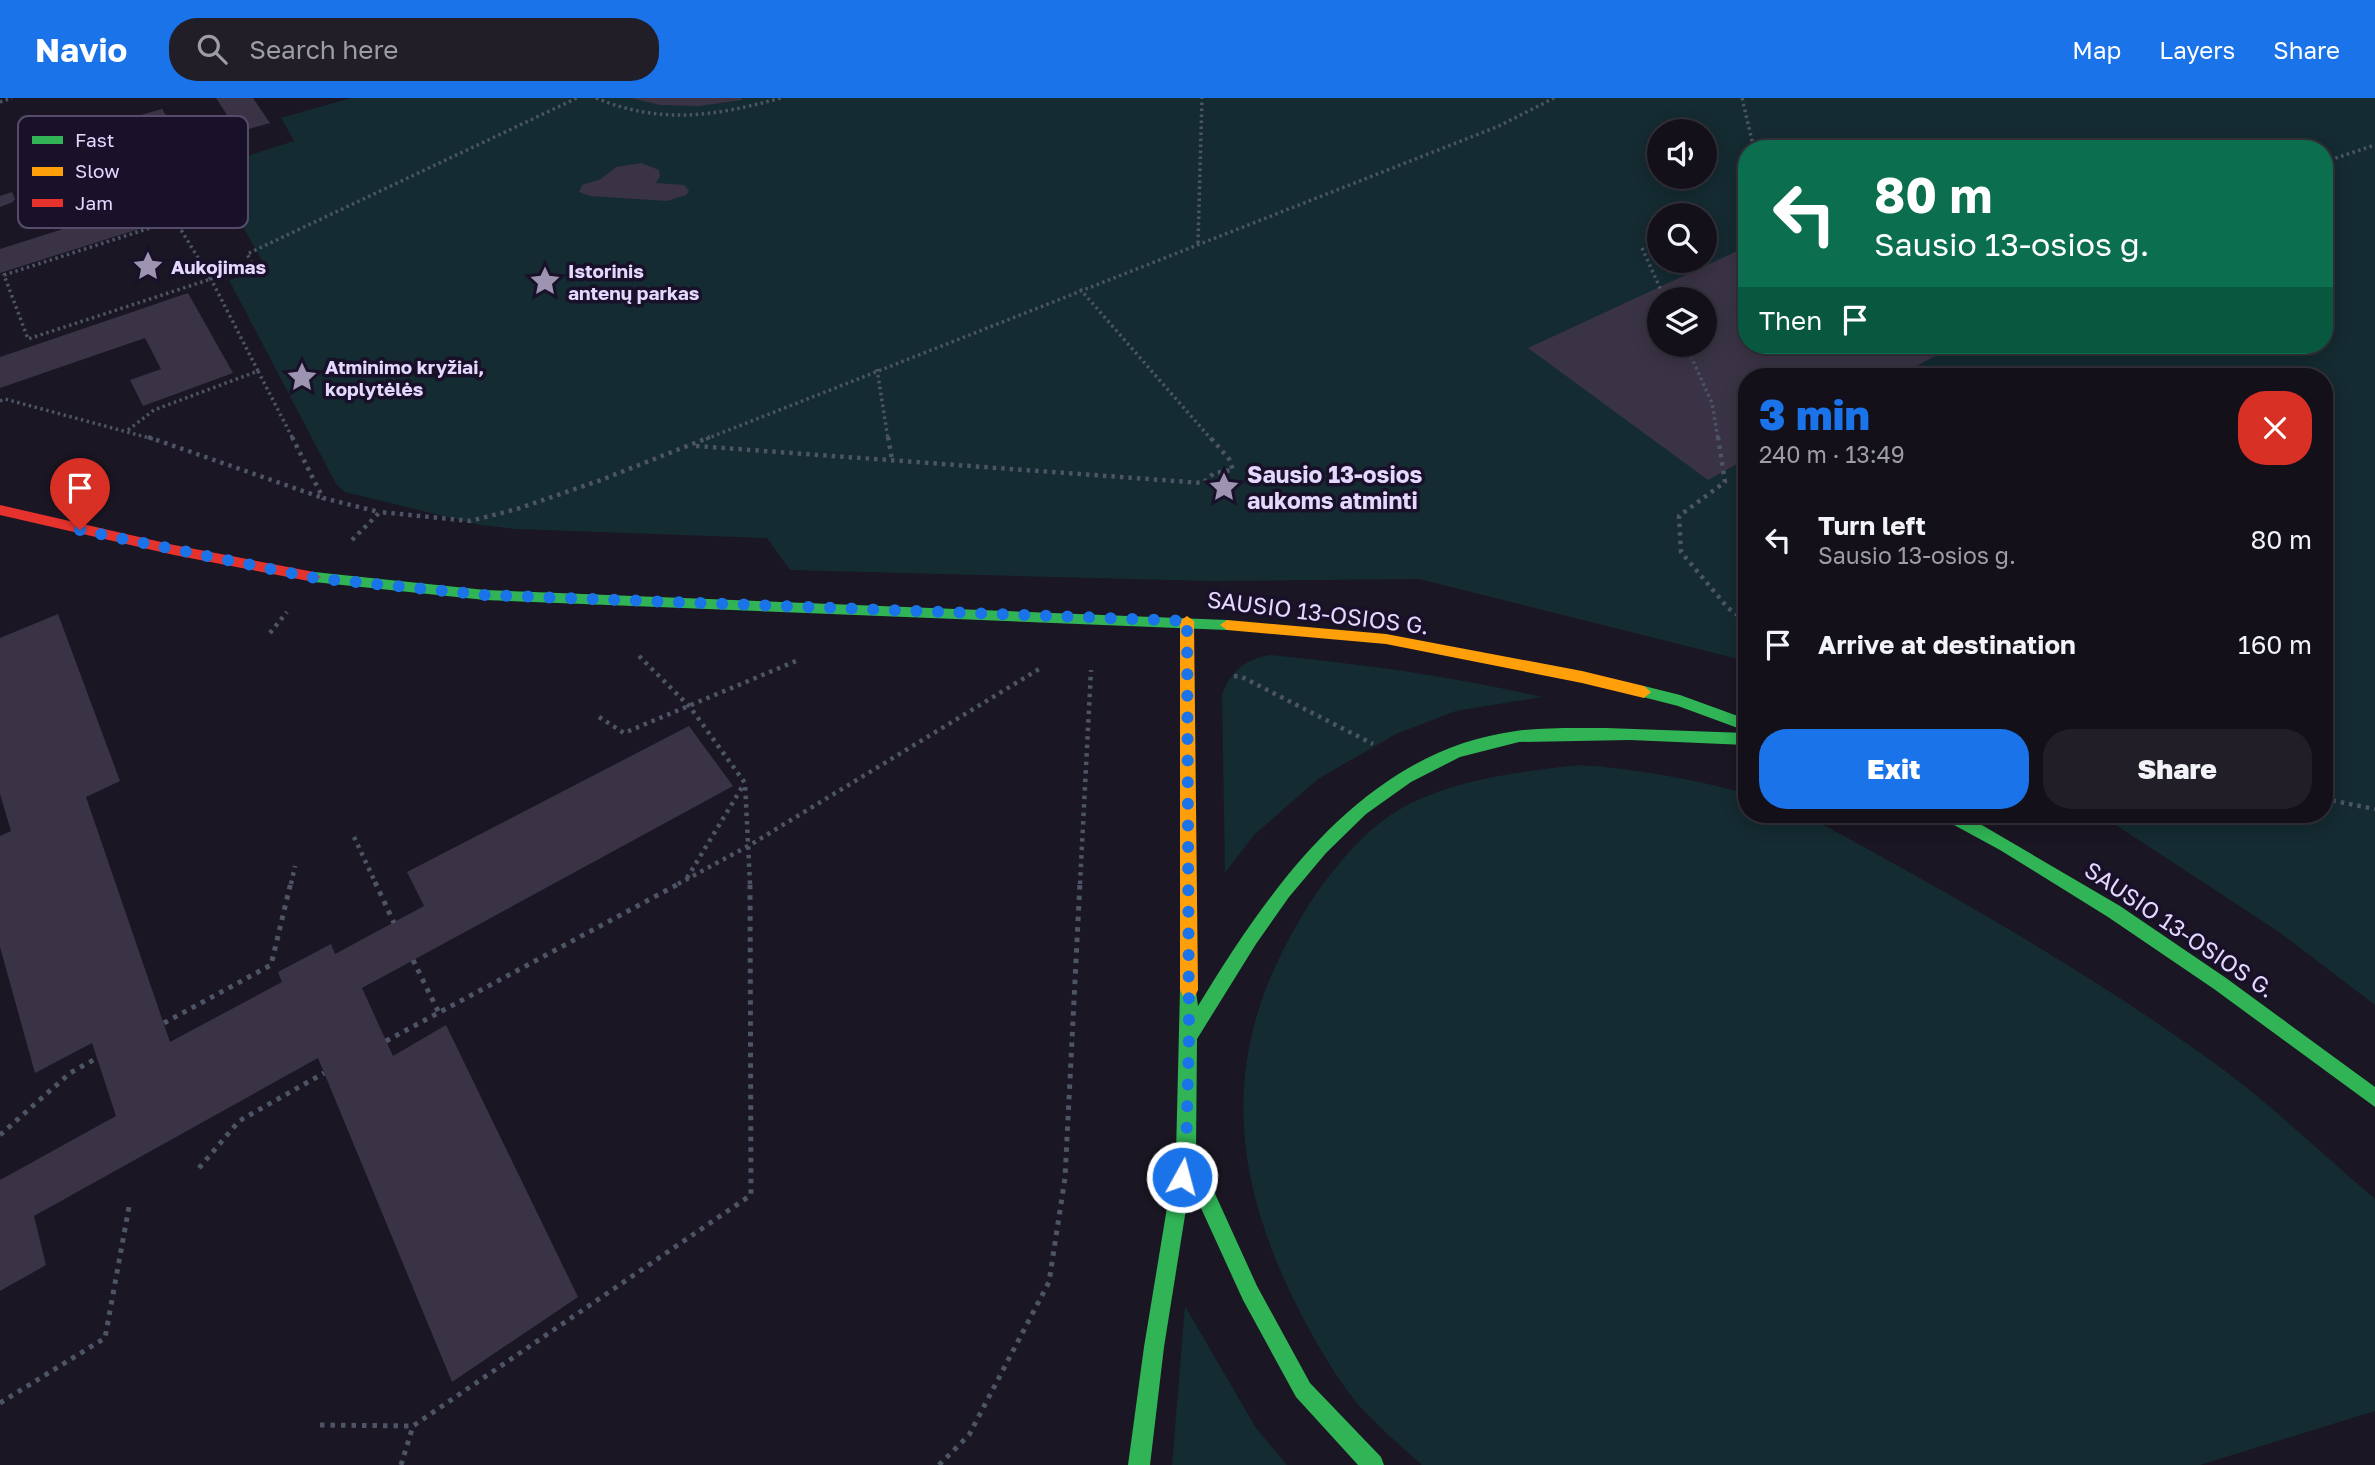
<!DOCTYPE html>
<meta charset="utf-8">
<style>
:root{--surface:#14101a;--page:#211e27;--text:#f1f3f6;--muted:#9d9da2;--line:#333039;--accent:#1a73e8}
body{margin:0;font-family:"Golos Text",sans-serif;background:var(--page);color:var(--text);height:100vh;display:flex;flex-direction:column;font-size:26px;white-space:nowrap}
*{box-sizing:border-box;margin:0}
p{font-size:23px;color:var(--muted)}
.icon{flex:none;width:38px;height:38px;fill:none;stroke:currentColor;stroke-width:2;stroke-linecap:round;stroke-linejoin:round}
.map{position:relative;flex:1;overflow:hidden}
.drawer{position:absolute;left:1738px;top:270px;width:595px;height:455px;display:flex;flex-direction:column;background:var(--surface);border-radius:28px;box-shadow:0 4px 18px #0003,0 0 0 2px var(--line)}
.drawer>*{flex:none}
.guide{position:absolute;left:1738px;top:42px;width:595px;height:214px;border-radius:28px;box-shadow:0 4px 18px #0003,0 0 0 2px var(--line);background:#0b6e4f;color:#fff;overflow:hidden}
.fabs{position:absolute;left:1647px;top:21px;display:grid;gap:14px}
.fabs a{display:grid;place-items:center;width:70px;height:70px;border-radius:50%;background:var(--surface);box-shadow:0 4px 18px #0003,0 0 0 2px var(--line);font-size:35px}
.pin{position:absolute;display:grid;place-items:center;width:60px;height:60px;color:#fff;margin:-72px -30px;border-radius:50% 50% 50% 0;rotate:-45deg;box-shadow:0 0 7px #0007}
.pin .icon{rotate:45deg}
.me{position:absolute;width:77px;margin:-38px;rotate:7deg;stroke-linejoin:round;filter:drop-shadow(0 0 5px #0008)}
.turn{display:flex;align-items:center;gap:24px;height:147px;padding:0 21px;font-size:32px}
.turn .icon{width:91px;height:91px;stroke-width:2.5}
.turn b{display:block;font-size:49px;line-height:60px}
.then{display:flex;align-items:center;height:66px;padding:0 21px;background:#0003;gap:14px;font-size:26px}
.round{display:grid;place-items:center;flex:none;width:74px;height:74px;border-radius:28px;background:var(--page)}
.headline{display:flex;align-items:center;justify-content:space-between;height:119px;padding:0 21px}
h1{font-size:42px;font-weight:800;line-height:52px;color:var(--accent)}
.primary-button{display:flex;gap:14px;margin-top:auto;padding:14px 21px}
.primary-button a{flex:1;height:80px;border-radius:28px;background:var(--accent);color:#fff;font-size:28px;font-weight:800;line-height:80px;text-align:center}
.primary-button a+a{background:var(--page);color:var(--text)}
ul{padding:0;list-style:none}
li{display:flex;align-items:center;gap:21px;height:105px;padding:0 21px}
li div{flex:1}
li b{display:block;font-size:26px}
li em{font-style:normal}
header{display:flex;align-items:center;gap:42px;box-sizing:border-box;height:98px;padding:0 35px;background:var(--accent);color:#fff}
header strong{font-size:33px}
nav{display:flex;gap:38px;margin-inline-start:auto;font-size:24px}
.search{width:490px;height:63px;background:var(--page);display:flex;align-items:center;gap:18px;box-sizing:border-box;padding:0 24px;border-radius:28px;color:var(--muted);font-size:26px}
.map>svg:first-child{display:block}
.green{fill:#142b31;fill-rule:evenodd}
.building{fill:#3a3345;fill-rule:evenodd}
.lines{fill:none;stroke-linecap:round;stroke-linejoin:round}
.path-far2{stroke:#4c5466;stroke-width:3.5;stroke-dasharray:2.5 3.5;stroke-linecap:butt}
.path-far1{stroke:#4c5466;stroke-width:4.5;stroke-dasharray:3.5 5;stroke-linecap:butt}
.path{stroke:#4c5466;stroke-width:5;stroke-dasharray:4.5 6;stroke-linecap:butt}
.fast{fill:#30b455;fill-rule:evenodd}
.slow{fill:#ff9f0a;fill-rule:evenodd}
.jam{fill:#e5322d;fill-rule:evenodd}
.route{stroke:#1a73e8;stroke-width:12;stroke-dasharray:0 21.6}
.labels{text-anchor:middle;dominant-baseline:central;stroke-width:7;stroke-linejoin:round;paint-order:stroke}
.far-poi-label{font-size:19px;font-weight:bold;fill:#e4d8ff;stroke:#191029;text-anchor:start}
.poi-label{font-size:23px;font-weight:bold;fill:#e4d8ff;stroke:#191029;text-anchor:start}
.street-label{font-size:23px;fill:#e4d8ff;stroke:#191029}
.key{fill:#191029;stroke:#564c69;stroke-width:2}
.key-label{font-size:19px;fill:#e4d8ff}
</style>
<header>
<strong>Navio</strong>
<div class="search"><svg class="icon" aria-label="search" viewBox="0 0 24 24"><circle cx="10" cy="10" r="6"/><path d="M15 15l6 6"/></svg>Search here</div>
<nav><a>Map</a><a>Layers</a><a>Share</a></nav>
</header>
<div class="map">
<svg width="2375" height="1367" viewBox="0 0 2375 1367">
<rect width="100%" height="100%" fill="#1a1623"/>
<!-- green -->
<g class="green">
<path d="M 351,0 L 2375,0 L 2375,907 L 2279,834 L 2099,716 L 2324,716 L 2324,278 L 1746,278 L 1746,563 L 1419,481 L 1209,483 L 790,472 L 767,440 L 516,431 L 480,427 L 345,394 L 336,386 L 229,182 L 266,170 L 210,70 L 294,43 L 281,20 ZM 1659,33 L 1704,33 L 1704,79 L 1659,79 ZM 1746,51 L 2324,51 L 2324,247 L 1746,247 ZM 1659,117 L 1704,117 L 1704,163 L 1659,163 ZM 1659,201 L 1704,201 L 1704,247 L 1659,247 Z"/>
<path d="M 1270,557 C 1362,566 1452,578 1542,599 L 1456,613 L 1396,636 L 1318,681 L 1254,737 L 1225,775 L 1222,597 C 1230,573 1246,561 1270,557 Z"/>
<path d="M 1580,667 C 1637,671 1691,681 1746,695 L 1746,716 L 1800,716 L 1809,719 C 1949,795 2088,873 2217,967 C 2272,1007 2323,1057 2375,1101 L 2375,1313 L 2200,1367 L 1422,1367 C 1402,1349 1382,1332 1364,1313 C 1340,1287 1314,1242 1298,1210 C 1230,1075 1220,956 1299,823 C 1325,779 1364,728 1411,705 C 1463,680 1524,673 1580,667 Z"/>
<path d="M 1185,1208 L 1256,1330 L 1287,1367 L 1172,1367 Z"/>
</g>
<!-- building -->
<g class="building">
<path d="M 216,0 L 253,0 L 270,25 L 238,34 Z"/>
<path d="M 631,0 L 742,0 L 742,2 L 699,8 L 660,7 Z"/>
<path d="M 162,11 L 221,105 L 0,175 L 0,151 L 123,112 L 81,34 Z"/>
<path d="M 2125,44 L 2138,51 L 2106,51 L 2106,50 Z"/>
<path d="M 641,65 L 659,72 L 660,78 L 656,85 L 684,87 L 689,93 L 686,97 L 667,103 L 590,98 L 579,94 L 582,87 L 601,81 L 616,69 Z"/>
<path d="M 12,94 L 15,101 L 13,104 L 0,109 L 0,98 Z"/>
<path d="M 1746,149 L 1746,247 L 1956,247 L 1898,278 L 1746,278 L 1746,361 L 1708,382 L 1528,250 ZM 1659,201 L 1704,201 L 1704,247 L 1659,247 Z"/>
<path d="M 188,195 L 233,275 L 143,308 L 130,282 L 161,271 L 145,240 L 0,290 L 0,259 Z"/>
<path d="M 58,516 L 120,683 L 86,699 L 170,944 L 282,884 L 278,874 L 331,846 L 335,856 L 424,808 L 407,774 L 689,628 L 733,688 L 362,890 L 393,958 L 446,927 L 578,1199 L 452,1284 L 318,960 L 34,1118 L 46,1167 L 0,1193 L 0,1082 L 116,1018 L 92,945 L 35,975 L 0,849 L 0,738 L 11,733 L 0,696 L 0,540 Z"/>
</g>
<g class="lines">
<!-- path-far2 -->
<g class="path-far2">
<path d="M 596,0 C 661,27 715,18 781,0"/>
<path d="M 1742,0 L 1754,51"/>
<path d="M 0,4 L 12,0"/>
<path d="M 2324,64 L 2375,47"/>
<path d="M 175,122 L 211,181 L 28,241 L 4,177 Z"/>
<path d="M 180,130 L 203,122"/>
<path d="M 1198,145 L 1202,0"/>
<path d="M 1642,150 L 1665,201"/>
<path d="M 1080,191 L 1211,341"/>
<path d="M 1686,247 L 1712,305 L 1718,341"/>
<path d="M 877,271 L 888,341"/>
<path d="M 258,273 L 293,341"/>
<path d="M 0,303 L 5,301 L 153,341"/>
<path d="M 128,332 L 154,312 L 258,273 L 211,181 L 253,167 L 247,156 L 577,0"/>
<path d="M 706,341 L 1499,28 L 1554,0"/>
</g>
<!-- path-far1 -->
<g class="path-far1">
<path d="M 148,339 L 323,400"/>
<path d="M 292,339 L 323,400 L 379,414"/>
<path d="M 888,339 L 892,362"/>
<path d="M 1718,339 L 1725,384 L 1679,418 L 1681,454 L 1728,510 L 1746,523"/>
<path d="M 696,348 L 1203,385 L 1214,375 L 1233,372 L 1229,361 L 1210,339"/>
<path d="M 352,442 L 380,414 L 470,423 L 517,411 L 601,382 L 710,339"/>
<path d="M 270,535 L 287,514"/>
<path d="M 639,558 L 690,609 L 745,685 L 750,786"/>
<path d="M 1234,578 L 1242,579 L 1373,646"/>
<path d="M 599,619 L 624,635 L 796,563"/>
<path d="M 2324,701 L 2375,711"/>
<path d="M 354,739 L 376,786"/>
<path d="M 687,780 L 744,686"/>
<path d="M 291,786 L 295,768"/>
<path d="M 678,786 L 750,747 L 1039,571"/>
<path d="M 1080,786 L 1091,572"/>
</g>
<!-- path -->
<g class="path">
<path d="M 375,784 L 394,825"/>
<path d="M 413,862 L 439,915"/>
<path d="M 164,925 L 271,867 L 291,784"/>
<path d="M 386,943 L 682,784"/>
<path d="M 0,1037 L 70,975 L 97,960"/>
<path d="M 199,1070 L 239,1023 L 324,975"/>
<path d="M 0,1305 L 105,1240 L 129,1109"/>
<path d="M 320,1327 L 413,1328"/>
<path d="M 401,1367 L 413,1328 L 751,1097 L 750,784"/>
<path d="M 939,1367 L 969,1337 L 1049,1184 L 1065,1080 L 1080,784"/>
</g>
<!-- fast -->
<g class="fast">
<path d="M 314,474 L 485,492 L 1227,522 L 1234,527 L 1227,532 L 485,502 L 314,484 L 307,479 Z"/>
<path d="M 1644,588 L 1680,597 L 1746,621 L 1746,633 L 1678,608 L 1639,598 L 1637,594 L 1639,590 Z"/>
<path d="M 1606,630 L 1746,635 L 1746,647 L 1630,642 L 1519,644 L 1460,659 L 1411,684 L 1366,716 L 1326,755 L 1289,799 L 1256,846 L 1197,941 L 1196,1054 L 1257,1188 L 1310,1285 L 1381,1359 L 1384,1367 L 1358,1367 L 1296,1299 L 1243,1202 L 1190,1086 L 1164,1249 L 1150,1367 L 1128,1367 L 1144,1249 L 1176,1055 L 1180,892 L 1183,886 L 1189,884 L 1195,886 L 1198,908 C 1271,788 1365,653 1516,633 C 1546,629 1577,630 1606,630 Z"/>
<path d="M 1941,716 L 1963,716 L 2120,808 L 2226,880 L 2375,989 L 2375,1009 L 2214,891 L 2108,819 L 2000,752 L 1943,721 Z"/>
</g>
<!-- slow -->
<g class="slow">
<path d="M 1187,518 L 1194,523 L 1198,892 L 1195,898 L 1189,900 L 1183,898 L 1180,892 L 1180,523 Z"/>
<path d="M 1227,522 L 1386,536 L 1582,573 L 1644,588 L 1651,594 L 1644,600 L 1582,585 L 1386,546 L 1227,532 L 1220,527 Z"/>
</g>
<!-- jam -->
<path class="jam" d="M 0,407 L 174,447 L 314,474 L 321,479 L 314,484 L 174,457 L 0,417 Z"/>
</g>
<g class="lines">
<!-- route -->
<path class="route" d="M 80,432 L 315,480 L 485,497 L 1187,523 L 1189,938 L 1186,1055 L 1182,1079"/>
</g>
<!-- icons -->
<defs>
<g id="sight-bare" transform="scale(2.415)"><path d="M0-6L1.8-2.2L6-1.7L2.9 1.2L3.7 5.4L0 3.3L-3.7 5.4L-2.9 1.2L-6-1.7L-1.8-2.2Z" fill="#9d94b2" stroke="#191029" stroke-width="2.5" paint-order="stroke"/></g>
</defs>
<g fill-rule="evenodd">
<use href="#sight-bare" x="148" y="168"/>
<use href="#sight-bare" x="545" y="183"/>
<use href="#sight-bare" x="302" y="279"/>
<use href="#sight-bare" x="1224" y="389"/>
</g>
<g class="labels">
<!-- far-poi labels -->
<g class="far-poi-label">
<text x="171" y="168">Aukojimas</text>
<text x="568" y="172">Istorinis<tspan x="568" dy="22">antenų parkas</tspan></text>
<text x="325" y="268">Atminimo kryžiai,<tspan x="325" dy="22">koplytėlės</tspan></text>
</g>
<!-- poi labels -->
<g class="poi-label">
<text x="1247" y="376">Sausio 13-osios<tspan x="1247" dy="26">aukoms atminti</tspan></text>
</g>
<!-- street labels -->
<g class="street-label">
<text transform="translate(1318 514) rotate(7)">SAUSIO 13-OSIOS G.</text>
<text transform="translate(2180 831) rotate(34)">SAUSIO 13-OSIOS G.</text>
</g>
</g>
<!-- legend -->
<rect x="18" y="18" width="230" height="112" rx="10" class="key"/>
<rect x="32" y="38" width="31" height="8" fill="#30b455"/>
<rect x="32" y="69" width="31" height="9" fill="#ff9f0a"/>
<rect x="32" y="101" width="31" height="8" fill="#e5322d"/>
<g class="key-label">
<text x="75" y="49">Fast</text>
<text x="75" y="80">Slow</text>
<text x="75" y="112">Jam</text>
</g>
</svg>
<div class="fabs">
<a><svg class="icon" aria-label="sound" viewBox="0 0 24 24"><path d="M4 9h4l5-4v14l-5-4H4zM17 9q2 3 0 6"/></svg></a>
<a><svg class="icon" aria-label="search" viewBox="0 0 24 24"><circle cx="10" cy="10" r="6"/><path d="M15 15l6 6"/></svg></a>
<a><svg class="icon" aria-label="layers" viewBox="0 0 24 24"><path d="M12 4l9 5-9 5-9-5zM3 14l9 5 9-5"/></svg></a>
</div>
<div class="pin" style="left:80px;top:432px;background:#d93025"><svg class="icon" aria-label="arrive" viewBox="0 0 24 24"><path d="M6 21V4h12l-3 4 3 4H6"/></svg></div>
<svg class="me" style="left:1182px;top:1079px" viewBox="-20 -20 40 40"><circle r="17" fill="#1a73e8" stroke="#fff" stroke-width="3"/><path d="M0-11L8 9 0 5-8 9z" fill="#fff"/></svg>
<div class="guide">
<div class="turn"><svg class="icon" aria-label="left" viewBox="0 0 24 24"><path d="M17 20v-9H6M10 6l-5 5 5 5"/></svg><div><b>80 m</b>Sausio 13-osios g.</div></div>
<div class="then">Then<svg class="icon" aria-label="arrive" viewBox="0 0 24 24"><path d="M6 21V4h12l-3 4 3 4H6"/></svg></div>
</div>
<section class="drawer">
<div class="headline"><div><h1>3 min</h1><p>240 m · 13:49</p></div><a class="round" style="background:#d93025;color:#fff"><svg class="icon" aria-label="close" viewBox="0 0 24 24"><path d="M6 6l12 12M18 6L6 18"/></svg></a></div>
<ul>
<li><svg class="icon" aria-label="left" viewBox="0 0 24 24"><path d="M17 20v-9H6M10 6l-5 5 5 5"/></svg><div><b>Turn left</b><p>Sausio 13-osios g.</p></div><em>80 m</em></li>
<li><svg class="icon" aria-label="arrive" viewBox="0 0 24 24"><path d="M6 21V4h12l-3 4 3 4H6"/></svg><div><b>Arrive at destination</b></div><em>160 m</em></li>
</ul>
<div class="primary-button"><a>Exit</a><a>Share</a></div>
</section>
</div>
